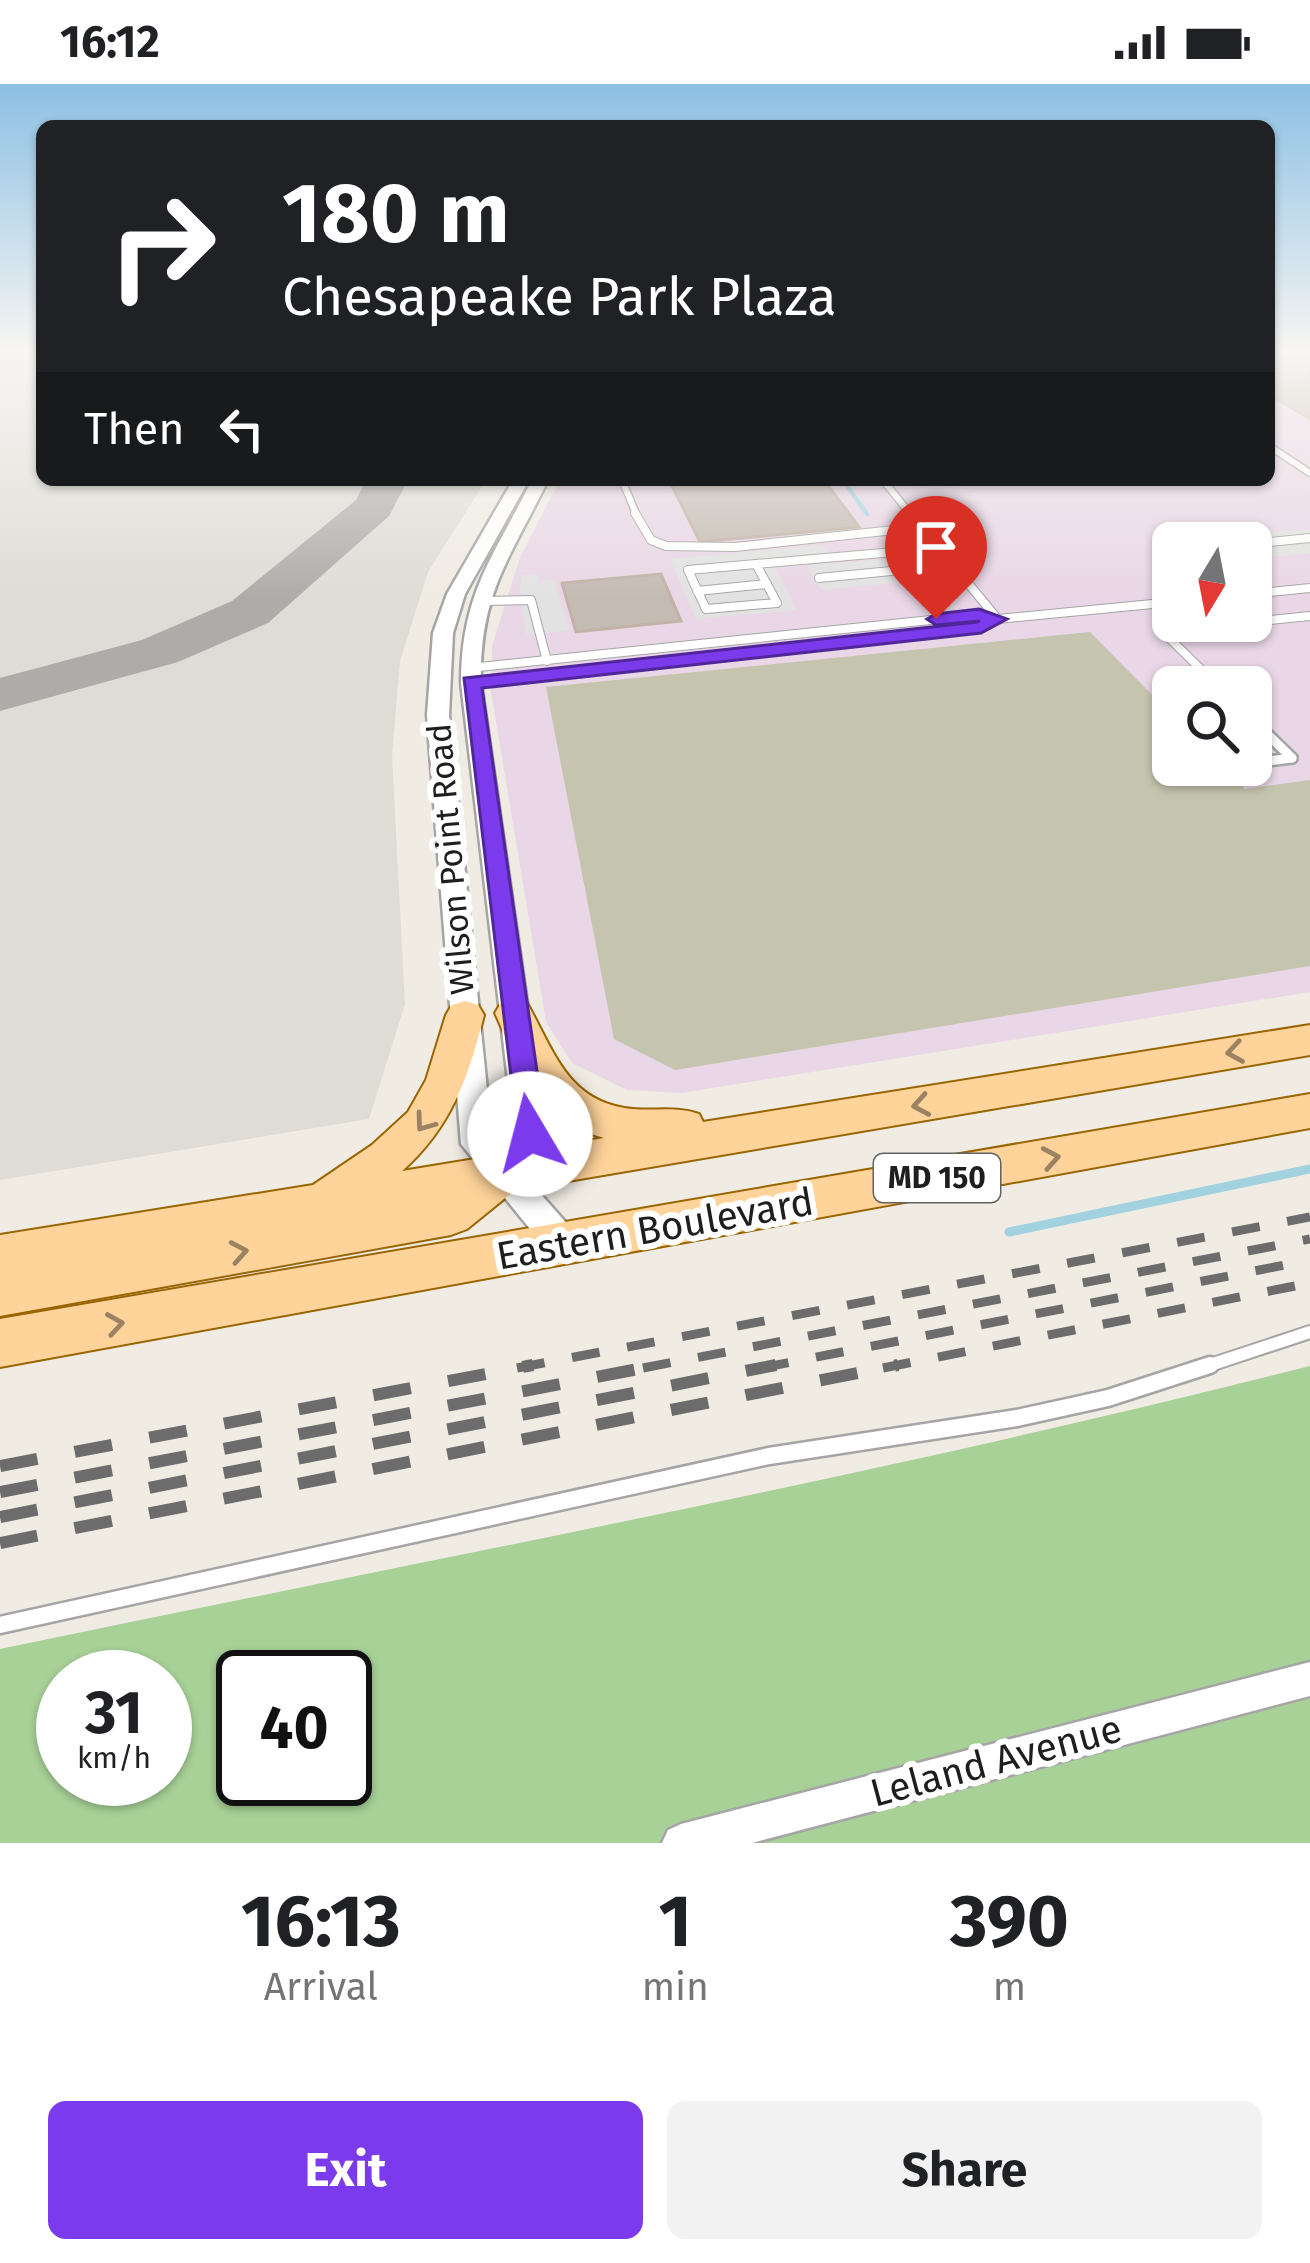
<!DOCTYPE html>
<style>
:root{--surface:#fff;--page:#f2f2f2;--text:#202124;--muted:#757577;--accent:#7c3aed}
body{margin:0;font-family:"Fira Sans",sans-serif;background:var(--page);color:var(--text);height:100vh;display:flex;flex-direction:column;font-size:45px;white-space:nowrap}
*{box-sizing:border-box;margin:0}
p{font-size:39px;color:var(--muted)}
.icon{flex:none;width:66px;height:66px;fill:none;stroke:currentColor;stroke-width:2;stroke-linecap:round;stroke-linejoin:round}
.map{position:relative;height:1759px;overflow:hidden}
.panel{display:flex;flex-direction:column;background:var(--surface);flex:1}
.panel>*{flex:none}
.hud{position:absolute;left:36px;top:36px;width:1239px;height:366px;border-radius:18px;box-shadow:0 3px 9px #0004;background:#202124;color:#fff;overflow:hidden}
.needle{width:78px;rotate:190deg}
.tools{position:absolute;left:1152px;top:438px;display:grid;gap:24px}
.tools a{display:grid;place-items:center;width:120px;height:120px;border-radius:18px;background:var(--surface);box-shadow:0 3px 9px #0004;font-size:60px}
.speed{position:absolute;left:36px;top:1566px;display:flex;gap:24px;font-size:60px;font-weight:700;text-align:center}
.speed>*{display:grid;place-content:center;width:156px;height:156px;border-radius:50%;background:var(--surface);box-shadow:0 3px 9px #0004;line-height:1}
.speed small{font-size:30px;font-weight:400}
.speed .limit{border:6px solid #111;border-radius:18px;background:#fff;color:#111}
.pin{position:absolute;display:grid;place-items:center;width:102px;height:102px;color:#fff;margin:-123px -51px;border-radius:50% 50% 50% 0;rotate:-45deg;box-shadow:0 0 12px #0007}
.pin .icon{rotate:45deg}
.me{position:absolute;width:132px;margin:-66px;rotate:352deg;stroke-linejoin:round;filter:drop-shadow(0 0 9px #0008)}
.turn{display:flex;align-items:center;gap:42px;height:252px;padding:0 48px;font-size:54px}
.turn .icon{width:156px;height:156px;stroke-width:2.5}
.turn b{display:block;font-size:84px;line-height:102px}
.then{display:flex;align-items:center;height:114px;padding:0 48px;background:#0003;gap:24px;font-size:45px}
.eta{display:flex;justify-content:space-evenly;align-items:center;height:204px;text-align:center}
.eta b{font-size:72px;font-weight:700;line-height:84px}
.button{display:flex;gap:24px;margin-top:auto;padding:24px 48px}
.button a{flex:1;height:138px;border-radius:18px;background:var(--accent);color:#fff;font-size:48px;font-weight:700;line-height:138px;text-align:center}
.button a+a{background:var(--page);color:var(--text)}
.status{display:flex;justify-content:space-between;align-items:center;height:84px;padding:0 60px;background:var(--surface);direction:ltr}
.status svg{height:33px;fill:currentColor}
.map>svg:first-child{display:block}
.industrial{fill:#e9d6e6;fill-rule:evenodd}
.airport{fill:#dedcd5}
.construction{fill:#c5c5af}
.forest{fill:#a8d197;fill-rule:evenodd}
.parking{fill:#e2e2e2}
.lines{fill:none;stroke-linecap:round;stroke-linejoin:round}
.stream-far1{stroke:#a2d2df;stroke-width:4.5}
.stream{stroke:#a2d2df;stroke-width:9}
.taxiway{fill:#aeaca8;fill-rule:evenodd}
.building{fill:#c4bbb3;stroke:#c2b2a6;stroke-width:3}
.service-far4-casing{stroke:#a5a5a5;stroke-width:9}
.service-far3-casing{stroke:#a5a5a5;stroke-width:10}
.service-far2-casing{stroke:#a5a5a5;stroke-width:14}
.service-far1-casing{stroke:#a5a5a5;stroke-width:16}
.service-casing{stroke:#a5a5a5;stroke-width:21}
.minor-casing{stroke:#a5a5a5;stroke-width:5}
.tertiary-casing{stroke:#a5a5a5;stroke-width:5}
.primary-casing{stroke:#996500;stroke-width:4}
.service-far4{stroke:#fff;stroke-width:6}
.service-far3{stroke:#fff;stroke-width:8}
.service-far2{stroke:#fff;stroke-width:9}
.service-far1{stroke:#fff;stroke-width:12}
.service{stroke:#fff;stroke-width:16}
.minor{fill:#fff;fill-rule:evenodd}
.tertiary{fill:#fff;fill-rule:evenodd}
.primary{fill:#ffd39a;fill-rule:evenodd}
.rail-far1{stroke:#6c6c6c;stroke-width:9;stroke-dasharray:28 28;stroke-linecap:butt}
.rail{stroke:#6c6c6c;stroke-width:12;stroke-dasharray:38 38;stroke-linecap:butt}
.oneway{stroke:#9a8262}
.route{fill:#7c3aed;stroke:#51269a;stroke-width:3}
.labels{text-anchor:middle;dominant-baseline:central;stroke-width:12;stroke-linejoin:round;paint-order:stroke}
.shield{fill:#fff;stroke:#626262;stroke-width:3}
.shield-label{font-size:30px;font-weight:bold;fill:#1e1e1e}
.street-label{font-size:33px;fill:#1e1e1e;stroke:#fff}
.near-street-label{font-size:39px;fill:#1e1e1e;stroke:#fff}
</style>
<div class="status"><b>16:12</b><svg viewBox="0 0 49 12"><path d="M0 12V9h3v3zM5 12V6h3v6zM10 12V3h3v9zM15 12V0h3v12zM26 1h20v11H26zM47 4h2v5h-2z"/></svg></div>
<div class="map">
<svg width="1310" height="1759" viewBox="0 0 1310 1759">
<rect width="100%" height="100%" fill="#f0ece4"/>
<!-- industrial -->
<path class="industrial" d="M 1269,269 L 1310,269 L 1310,908 L 681,1009 L 627,1006 L 572,979 L 546,938 L 491,608 L 492,562 L 520,473 L 560,396 L 1269,396 ZM 1173,459 L 1251,459 L 1251,537 L 1173,537 ZM 1173,603 L 1251,603 L 1251,681 L 1173,681 Z"/>
<!-- airport -->
<path class="airport" d="M 0,269 L 42,269 L 42,396 L 486,396 L 428,488 L 400,577 L 392,671 L 405,920 L 369,1035 L 0,1096 Z"/>
<!-- construction -->
<path class="construction" d="M 1090,548 L 1173,632 L 1173,681 L 1221,681 L 1245,705 L 1310,696 L 1310,882 L 675,986 L 614,955 L 546,603 Z"/>
<!-- forest -->
<path class="forest" d="M 1310,1282 L 1310,1759 L 0,1759 L 0,1565 C 437,1474 877,1392 1310,1282 ZM 63,1593 L 165,1593 L 165,1695 L 63,1695 ZM 243,1593 L 345,1593 L 345,1695 L 243,1695 Z"/>
<!-- parking -->
<g class="parking">
<path d="M 1310,445 L 1310,469 L 1251,475 L 1251,459 L 1173,459 L 1173,470 L 1160,459 Z"/>
<path d="M 822,461 L 834,480 L 894,474 L 912,497 L 822,506 L 807,483 L 813,480 L 775,484 L 797,526 L 696,535 L 670,475 Z"/>
<path d="M 537,490 L 539,497 L 555,496 L 569,547 L 526,550 L 519,507 L 522,491 Z"/>
</g>
<g class="lines">
<!-- stream-far1 -->
<path class="stream-far1" d="M 843,396 L 867,430"/>
<!-- stream -->
<path class="stream" d="M 1009,1148 L 1310,1085"/>
<!-- taxiway -->
<path class="taxiway" d="M 366,396 L 408,396 L 389,432 L 268,539 L 178,578 L 0,627 L 0,594 L 142,556 L 232,517 L 356,416 Z"/>
</g>
<!-- building -->
<g class="building">
<path d="M 1269,269 L 1310,269 L 1310,335 L 1269,310 Z"/>
<path d="M 669,396 L 824,396 L 859,443 L 700,458 Z"/>
<path d="M 661,490 L 681,537 L 576,548 L 562,499 Z"/>
</g>
<g class="lines">
<!-- service-far4 casing -->
<g class="service-far4-casing">
<g id="service-far4">
<path d="M 1269,362 L 1310,389"/>
<path d="M 622,396 L 637,432"/>
<path d="M 883,396 L 912,432"/>
</g>
</g>
<!-- service-far3 casing -->
<g class="service-far3-casing">
<g id="service-far3">
<path d="M 635,429 L 651,456 L 666,462 L 735,463 L 922,443"/>
<path d="M 910,429 L 996,533"/>
<path d="M 1251,460 L 1310,454"/>
<path d="M 756,480 L 777,519 L 706,525 L 688,486 Z"/>
<path d="M 756,480 L 940,464"/>
<path d="M 819,494 L 953,481"/>
<path d="M 697,507 L 767,500"/>
<path d="M 1251,510 L 1310,504"/>
<path d="M 481,517 L 531,516 L 547,577"/>
<path d="M 470,584 L 979,531 L 998,535 L 1173,518"/>
<path d="M 472,599 L 981,544 L 998,535"/>
<path d="M 1219,603 L 1162,547 L 1310,532"/>
<path d="M 1251,634 L 1260,643"/>
</g>
</g>
<!-- service-far2 casing -->
<g class="service-far2-casing">
<g id="service-far2">
<path d="M 1257,640 L 1292,674"/>
<path d="M 1251,679 L 1292,674"/>
</g>
</g>
<!-- service-far1 casing -->
<g class="service-far1-casing">
<path id="service-far1" d="M 1201,1284 L 1310,1248"/>
</g>
<!-- service casing -->
<g class="service-casing">
<path id="service" d="M 0,1541 L 769,1372 L 1017,1334 L 1108,1314 L 1210,1281"/>
</g>
<!-- minor casing -->
<g class="minor-casing">
<path id="minor" d="M 1310,1578 L 1310,1612 L 752,1759 L 662,1759 L 668,1746 L 681,1740 Z"/>
</g>
<!-- tertiary casing -->
<g class="tertiary-casing">
<path id="tertiary" d="M 513,396 L 529,396 L 465,510 L 453,549 L 449,631 L 492,1055 L 502,1067 L 514,1048 L 461,599 C 461,509 494,472 532,396 L 548,396 C 511,473 479,509 481,599 L 546,1050 L 522,1089 L 576,1150 L 581,1161 L 576,1172 L 564,1176 L 552,1172 L 461,1060 L 427,631 L 433,549 L 447,510 Z"/>
</g>
<!-- primary casing -->
<g class="primary-casing">
<g id="primary">
<path d="M 514,915 L 527,919 C 555,969 568,1019 633,1025 C 656,1027 677,1022 699,1030 L 703,1038 L 1310,941 L 1310,971 L 515,1106 L 467,1145 L 451,1151 L 0,1232 L 0,1151 L 313,1101 L 372,1061 L 408,1028 L 426,996 L 446,931 L 452,921 L 465,917 L 478,921 L 484,931 C 469,992 451,1044 402,1087 L 604,1054 C 532,1034 523,990 495,929 L 501,919 Z"/>
<path d="M 1310,1010 L 1310,1044 L 0,1283 L 0,1235 Z"/>
</g>
</g>
<!-- service-far4 -->
<use href="#service-far4" class="service-far4"/>
<!-- service-far3 -->
<use href="#service-far3" class="service-far3"/>
<!-- service-far2 -->
<use href="#service-far2" class="service-far2"/>
<!-- service-far1 -->
<use href="#service-far1" class="service-far1"/>
<!-- service -->
<use href="#service" class="service"/>
<!-- minor -->
<use href="#minor" class="minor"/>
<!-- tertiary -->
<use href="#tertiary" class="tertiary"/>
<!-- primary -->
<use href="#primary" class="primary"/>
<!-- rail-far1 -->
<g class="rail-far1">
<path d="M 517,1284 L 1310,1133"/>
<path d="M 643,1284 L 1310,1155"/>
<path d="M 761,1284 L 1310,1176"/>
<path d="M 883,1284 L 1310,1199"/>
</g>
<!-- rail -->
<g class="rail">
<path d="M 0,1382 L 533,1281"/>
<path d="M 0,1408 L 659,1281"/>
<path d="M 0,1433 L 776,1281"/>
<path d="M 0,1459 L 898,1281"/>
</g>
</g>
<!-- one-way arrows -->
<defs><path id="oneway-chevron" d="M-2-3.5L2.5 0L-2 3.5" fill="none" stroke-width="1.6" stroke-linecap="round" stroke-linejoin="round" transform="scale(3)"/></defs>
<g class="oneway">
<use href="#oneway-chevron" transform="translate(1235 968) rotate(171)"/>
<use href="#oneway-chevron" transform="translate(921 1021) rotate(170)"/>
<use href="#oneway-chevron" transform="translate(424 1039) rotate(126)"/>
<use href="#oneway-chevron" transform="translate(1051 1074) rotate(-10)"/>
<use href="#oneway-chevron" transform="translate(239 1168) rotate(-10)"/>
<use href="#oneway-chevron" transform="translate(115 1240) rotate(-9)"/>
</g>
<!-- sky -->
<linearGradient id="sky" x2="0" y2="1"><stop stop-color="#8cc0e4"/><stop offset="0.52" stop-color="#f8f6f3"/><stop offset="1" stop-color="#f8f6f3" stop-opacity="0"/></linearGradient>
<rect width="1310" height="515" fill="url(#sky)"/>
<!-- route -->
<path class="route" d="M 979,525 L 1007,535 L 981,549 L 482,604 L 546,1050 L 541,1060 L 530,1064 L 519,1060 L 464,594 L 977,538 L 980,537 L 936,541 L 927,535 L 936,530 Z"/>
<g class="labels">
<!-- shield labels -->
<rect class="shield" x="874" y="1070" width="126" height="48" rx="9"/>
<g class="shield-label">
<text x="937" y="1094">MD 150</text>
</g>
<!-- street labels -->
<g class="street-label">
<text transform="translate(451 775) rotate(-95)">Wilson Point Road</text>
</g>
<!-- near-street labels -->
<g class="near-street-label">
<text transform="translate(655 1145) rotate(-10)">Eastern Boulevard</text>
<text transform="translate(996 1677) rotate(-15)">Leland Avenue</text>
</g>
</g>
</svg>
<div class="tools">
<a><svg class="needle" viewBox="-14 -14 28 28"><path d="M0-13l5 13h-10z" fill="#e53935"/><path d="M0 13l5-13h-10z" fill="#757577"/></svg></a>
<a><svg class="icon" aria-label="search" viewBox="0 0 24 24"><circle cx="10" cy="10" r="6"/><path d="M15 15l6 6"/></svg></a>
</div>
<div class="speed"><div>31<small>km/h</small></div><div class="limit">40</div></div>
<div class="pin" style="left:936px;top:535px;background:#d93025"><svg class="icon" aria-label="arrive" viewBox="0 0 24 24"><path d="M6 21V4h12l-3 4 3 4H6"/></svg></div>
<svg class="me" style="left:530px;top:1050px" viewBox="-20 -20 40 40"><circle r="19" fill="#fff"/><path d="M0-13L10 11 0 6-10 11z" fill="#7c3aed"/></svg>
<div class="hud">
<div class="turn"><svg class="icon" aria-label="right" viewBox="0 0 24 24"><path d="M7 20v-9h11M14 6l5 5-5 5"/></svg><div><b>180 m</b>Chesapeake Park Plaza</div></div>
<div class="then">Then<svg class="icon" aria-label="left" viewBox="0 0 24 24"><path d="M17 20v-9H6M10 6l-5 5 5 5"/></svg></div>
</div>
</div>
<section class="panel">
<div class="eta">
<div><b>16:13</b><p>Arrival</p></div>
<div><b>1</b><p>min</p></div>
<div><b>390</b><p>m</p></div>
</div>
<div class="button"><a>Exit</a><a>Share</a></div>
</section>
